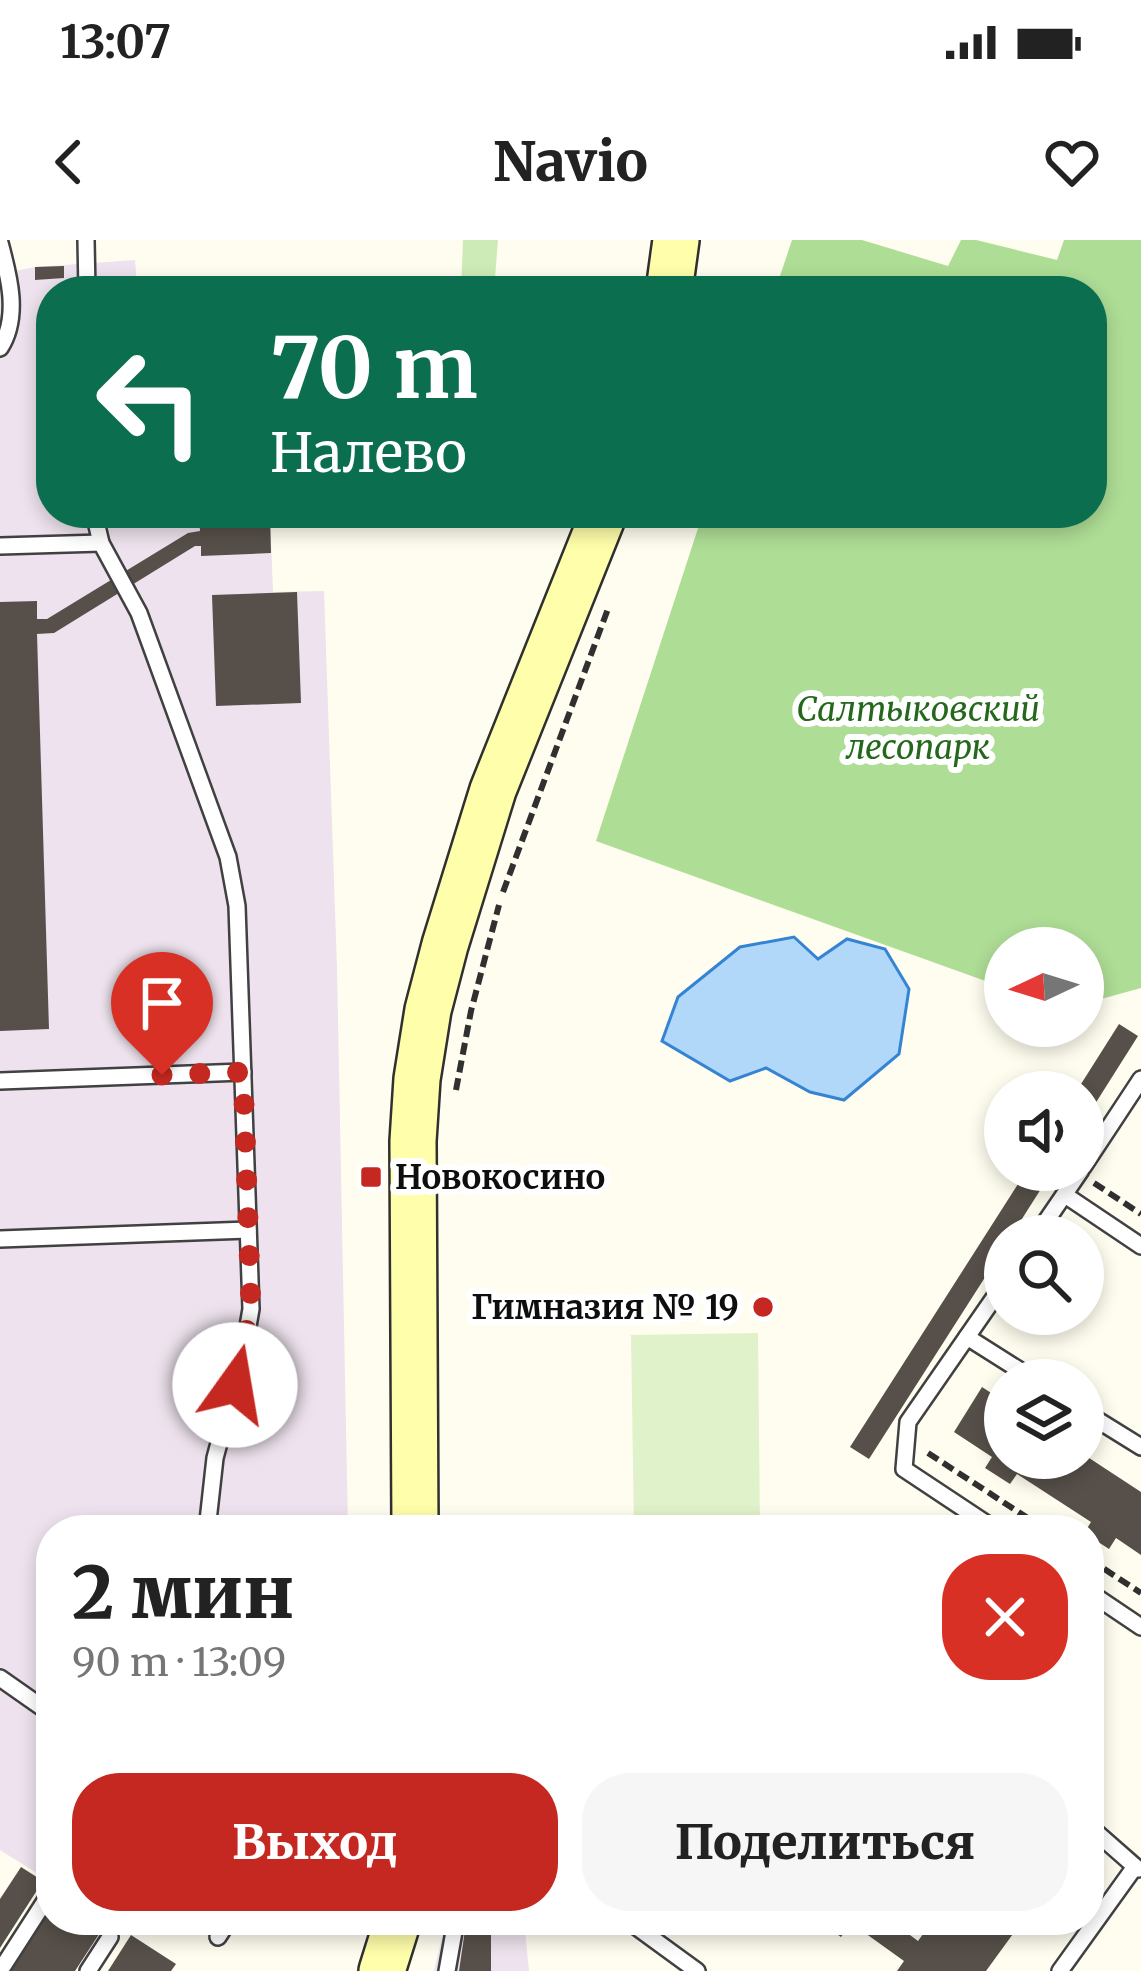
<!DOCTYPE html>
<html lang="ru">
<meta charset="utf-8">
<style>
:root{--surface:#fff;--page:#f6f6f6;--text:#222;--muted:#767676;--accent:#c52820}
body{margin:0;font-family:Merriweather,serif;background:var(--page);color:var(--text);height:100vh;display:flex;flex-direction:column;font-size:45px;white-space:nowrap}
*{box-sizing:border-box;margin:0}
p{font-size:39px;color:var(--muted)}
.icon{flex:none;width:66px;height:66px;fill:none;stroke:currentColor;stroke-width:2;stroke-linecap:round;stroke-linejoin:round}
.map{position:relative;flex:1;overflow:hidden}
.panel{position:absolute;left:36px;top:1275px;width:1068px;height:420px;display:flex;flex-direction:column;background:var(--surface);border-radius:48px;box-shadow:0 6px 18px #0003}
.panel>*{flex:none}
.hud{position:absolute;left:36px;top:36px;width:1071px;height:252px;border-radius:48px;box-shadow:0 6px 18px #0003;background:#0b6e4f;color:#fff;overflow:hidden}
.needle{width:78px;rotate:266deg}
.tools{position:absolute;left:984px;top:687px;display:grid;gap:24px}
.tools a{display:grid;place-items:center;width:120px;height:120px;border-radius:50%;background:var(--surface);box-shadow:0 6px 18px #0003;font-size:60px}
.pin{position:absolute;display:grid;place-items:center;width:102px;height:102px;color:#fff;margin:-123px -51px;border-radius:50% 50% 50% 0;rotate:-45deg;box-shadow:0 0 12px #0007}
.pin .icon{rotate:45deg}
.me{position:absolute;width:132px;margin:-66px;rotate:13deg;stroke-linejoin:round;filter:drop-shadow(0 0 9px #0008)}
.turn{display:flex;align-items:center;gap:42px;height:252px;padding:0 36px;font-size:54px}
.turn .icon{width:156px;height:156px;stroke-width:2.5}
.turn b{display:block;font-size:84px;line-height:102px}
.round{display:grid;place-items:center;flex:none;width:126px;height:126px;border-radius:48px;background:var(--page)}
.head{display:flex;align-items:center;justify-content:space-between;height:204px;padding:0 36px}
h1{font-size:72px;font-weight:800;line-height:90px}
.button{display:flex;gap:24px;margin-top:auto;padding:24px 36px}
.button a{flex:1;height:138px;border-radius:48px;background:var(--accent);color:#fff;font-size:48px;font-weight:800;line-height:138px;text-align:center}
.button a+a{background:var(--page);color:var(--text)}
.status{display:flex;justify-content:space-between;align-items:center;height:84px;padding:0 60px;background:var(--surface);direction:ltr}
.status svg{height:33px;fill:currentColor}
header{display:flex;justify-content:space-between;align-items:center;height:156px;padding:0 36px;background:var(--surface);font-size:54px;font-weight:800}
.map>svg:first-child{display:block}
.industrial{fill:#ede2ed}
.green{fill:#cdebb7}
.forest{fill:#aedd95}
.pitch{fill:#e0f2c9}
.water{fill:#b1d7f9;stroke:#3584d3;stroke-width:3}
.building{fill:#57504a}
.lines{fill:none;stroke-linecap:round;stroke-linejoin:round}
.lane-casing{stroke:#414141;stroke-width:20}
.secondary-casing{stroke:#303030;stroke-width:50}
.path{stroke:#303030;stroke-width:6;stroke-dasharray:12 6;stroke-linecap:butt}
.lane{stroke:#fff;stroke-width:15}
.secondary{stroke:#fffeaa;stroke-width:45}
.route{stroke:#c52820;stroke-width:21;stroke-dasharray:0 37.8}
.poi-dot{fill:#c52820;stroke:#fff;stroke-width:4.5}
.labels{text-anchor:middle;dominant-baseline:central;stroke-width:12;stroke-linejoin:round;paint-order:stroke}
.park-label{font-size:33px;font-style:italic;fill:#24691b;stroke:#fff}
.poi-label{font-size:33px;font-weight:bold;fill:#0e0e0e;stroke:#fff;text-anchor:start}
</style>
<div class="status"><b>13:07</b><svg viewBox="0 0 49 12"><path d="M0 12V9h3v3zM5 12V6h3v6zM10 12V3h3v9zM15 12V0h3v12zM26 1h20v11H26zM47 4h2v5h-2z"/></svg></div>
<header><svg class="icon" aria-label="back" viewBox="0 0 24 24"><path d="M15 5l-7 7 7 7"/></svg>Navio<svg class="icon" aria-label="heart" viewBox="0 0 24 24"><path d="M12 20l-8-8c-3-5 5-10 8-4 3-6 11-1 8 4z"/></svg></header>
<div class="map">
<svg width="1141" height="1731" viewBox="0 0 1141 1731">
<rect width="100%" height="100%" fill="#fffdef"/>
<!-- industrial -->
<g class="industrial">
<path d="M 135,20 L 137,47 L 293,41 L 294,51 L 51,51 L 51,273 L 270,273 L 273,352 L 324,351 L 337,728 L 348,1290 L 51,1290 L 51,1642 L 0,1610 L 0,34 L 35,27 Z"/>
<path d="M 446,1680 L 524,1680 L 529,1731 L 434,1731 Z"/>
</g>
<!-- green -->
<path class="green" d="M 463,0 L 498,0 L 494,51 L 461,51 Z"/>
<!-- forest -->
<path class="forest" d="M 792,0 L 862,0 L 948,26 L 961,0 L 976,0 L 1057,20 L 1064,0 L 1141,0 L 1141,748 L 1083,764 L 1083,708 L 1005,708 L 1005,748 L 596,601 L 703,273 L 1092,273 L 1092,51 L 775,51 Z"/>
<!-- pitch -->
<path class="pitch" d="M 758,1093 L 760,1290 L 634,1290 L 631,1095 Z"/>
<!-- water -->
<path class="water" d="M 794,697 L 818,719 L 847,699 L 885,709 L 909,749 L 899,814 L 844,860 L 810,852 L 766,828 L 730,841 L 662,801 L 678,757 L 740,707 Z"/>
<!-- building -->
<g class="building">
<path d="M 64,26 L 64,38 L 35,40 L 35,27 Z"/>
<path d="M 293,41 L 294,51 L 135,51 L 135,47 Z"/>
<path d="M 199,273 L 270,273 L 271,313 L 201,316 L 201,306 L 195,306 L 54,393 L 37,394 L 49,789 L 0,791 L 0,362 L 37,361 L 37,379 L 47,379 L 188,293 L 200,291 Z"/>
<path d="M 297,352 L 301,463 L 216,466 L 212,355 Z"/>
<path d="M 1119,784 L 1138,796 L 1083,883 L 1083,852 L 1076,852 Z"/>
<path d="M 1027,930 L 1053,930 L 1011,996 L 1005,996 L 1005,1006 L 869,1219 L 850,1207 Z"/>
<path d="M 982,1147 L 1005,1162 L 1005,1218 L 1083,1218 L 1083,1214 L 1141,1252 L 1141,1315 L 1116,1298 L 1109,1309 L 1089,1296 L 1089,1290 L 1086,1290 L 1091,1282 L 1017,1234 L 1010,1244 L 985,1228 L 992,1217 L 954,1192 Z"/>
<path d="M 21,1627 L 43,1641 L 0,1708 L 0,1659 Z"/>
<path d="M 51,1667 L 51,1680 L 107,1682 L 75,1731 L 10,1731 Z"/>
<path d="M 817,1680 L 890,1680 L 918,1701 L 933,1680 L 1023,1680 L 986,1731 L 897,1731 L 904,1721 L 851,1683 L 841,1697 Z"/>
<path d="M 465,1690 L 491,1694 L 491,1731 L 459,1731 Z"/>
<path d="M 131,1695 L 176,1724 L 171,1731 L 108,1731 Z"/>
</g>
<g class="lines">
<!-- lane casing -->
<g class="lane-casing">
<g id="lane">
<path d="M 86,0 L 87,51"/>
<path d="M 0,3 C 9,36 20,77 0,108"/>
<path d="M 94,273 L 101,303 L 139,373 L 228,617 L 237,666 L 251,1069 L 244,1109 L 215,1218 L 207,1290"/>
<path d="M 0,306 L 101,303"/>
<path d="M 0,841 L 243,832"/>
<path d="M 1083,927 L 1141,839"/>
<path d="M 1065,955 L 1141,1006"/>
<path d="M 1036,996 L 1081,930"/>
<path d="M 0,999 L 248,990"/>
<path d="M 967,1097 L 1035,1140"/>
<path d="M 1083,1171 L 1141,1207"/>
<path d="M 996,1290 L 904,1229 L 908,1182 L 1005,1042"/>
<path d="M 1089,1352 L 1141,1387"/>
<path d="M 0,1438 L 40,1466 L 51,1470"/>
<path d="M 1089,1586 L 1138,1629"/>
<path d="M 627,1680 L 697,1731"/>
<path d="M 218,1697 L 229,1680"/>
<path d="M 0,1731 L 47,1658"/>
<path d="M 88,1731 L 110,1697"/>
<path d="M 447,1731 L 455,1686"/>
<path d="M 1060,1731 L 1134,1628"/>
</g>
</g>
<!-- secondary casing -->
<g class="secondary-casing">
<g id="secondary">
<path d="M 669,51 L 676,0"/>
<path d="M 415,1290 L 413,901 L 417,839 L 428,770 L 445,705 L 493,550 L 604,273"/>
<path d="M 382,1731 L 398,1680"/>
</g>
</g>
<!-- path -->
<g class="path">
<path d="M 503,652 L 609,366"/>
<path d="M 456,850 L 471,771 L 499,665"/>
<path d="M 1094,943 L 1141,974"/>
<path d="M 928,1213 L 1046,1290"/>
<path d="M 1089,1319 L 1141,1353"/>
</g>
<!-- lane -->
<use href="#lane" class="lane"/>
<!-- secondary -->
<use href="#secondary" class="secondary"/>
</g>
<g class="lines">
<!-- route -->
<path class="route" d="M 162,835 L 243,832 L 251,1069 L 235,1145"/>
</g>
<!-- markers -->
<g class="poi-dot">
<rect x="359" y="925" width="24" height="24" rx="6"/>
<circle cx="763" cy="1067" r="12"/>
</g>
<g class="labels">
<!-- park labels -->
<g class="park-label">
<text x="918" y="469">Салтыковский<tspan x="918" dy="38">лесопарк</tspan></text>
</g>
<!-- poi labels -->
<g class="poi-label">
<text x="395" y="937">Новокосино</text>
<text x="739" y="1067" text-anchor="end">Гимназия № 19</text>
</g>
</g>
</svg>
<div class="tools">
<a><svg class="needle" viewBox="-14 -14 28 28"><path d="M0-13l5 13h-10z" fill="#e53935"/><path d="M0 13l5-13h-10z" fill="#767676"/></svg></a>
<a><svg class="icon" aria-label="sound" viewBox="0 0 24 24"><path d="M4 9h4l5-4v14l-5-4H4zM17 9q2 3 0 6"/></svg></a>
<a><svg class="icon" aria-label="search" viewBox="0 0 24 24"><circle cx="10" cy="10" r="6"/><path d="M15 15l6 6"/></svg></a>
<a><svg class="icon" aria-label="layers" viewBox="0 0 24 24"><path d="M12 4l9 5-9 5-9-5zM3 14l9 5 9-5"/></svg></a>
</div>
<div class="pin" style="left:162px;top:835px;background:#d93025"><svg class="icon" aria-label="arrive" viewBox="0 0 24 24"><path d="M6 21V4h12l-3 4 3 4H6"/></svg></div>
<svg class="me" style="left:235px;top:1145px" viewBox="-20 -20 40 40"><circle r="19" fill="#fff"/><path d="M0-13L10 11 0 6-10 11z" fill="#c52820"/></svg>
<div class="hud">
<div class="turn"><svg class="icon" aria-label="left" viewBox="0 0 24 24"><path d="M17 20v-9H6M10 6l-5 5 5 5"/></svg><div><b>70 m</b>Налево</div></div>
</div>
<section class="panel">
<div class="head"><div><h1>2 мин</h1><p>90 m · 13:09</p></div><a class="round" style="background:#d93025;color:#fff"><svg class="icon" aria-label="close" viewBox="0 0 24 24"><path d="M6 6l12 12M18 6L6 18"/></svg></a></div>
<div class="button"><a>Выход</a><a>Поделиться</a></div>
</section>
</div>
